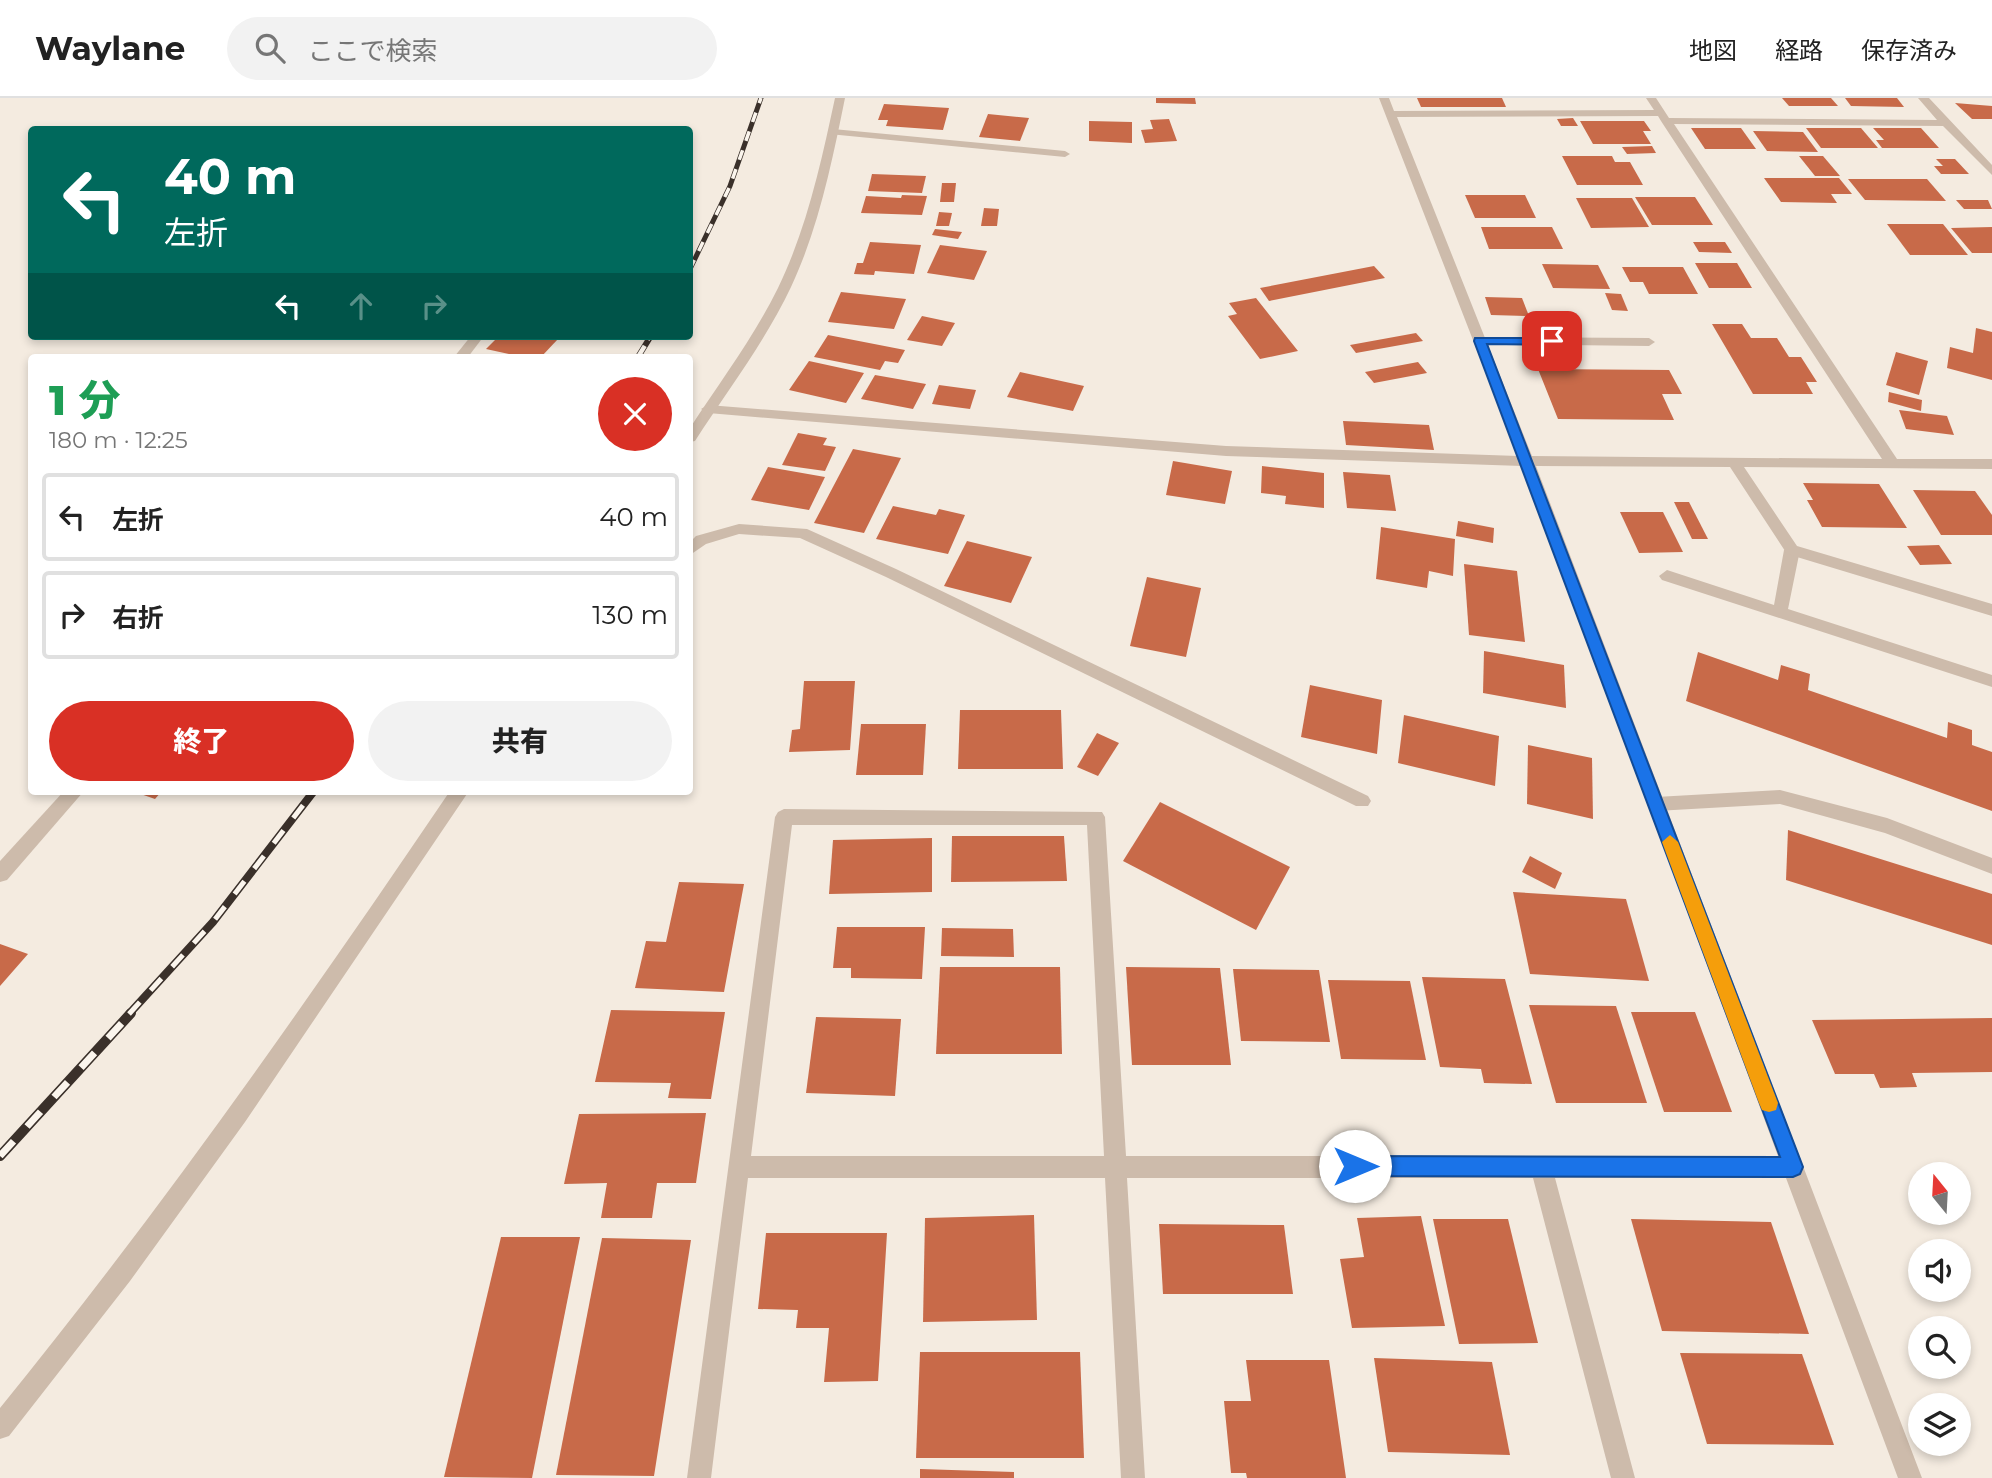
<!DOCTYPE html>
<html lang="ja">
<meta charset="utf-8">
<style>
:root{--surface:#fff;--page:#f2f2f2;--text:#222;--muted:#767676;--line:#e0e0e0;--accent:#d93025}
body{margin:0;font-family:Montserrat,"Noto Sans JP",sans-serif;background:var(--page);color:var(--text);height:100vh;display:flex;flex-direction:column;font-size:26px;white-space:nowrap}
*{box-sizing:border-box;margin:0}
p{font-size:23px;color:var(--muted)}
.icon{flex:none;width:38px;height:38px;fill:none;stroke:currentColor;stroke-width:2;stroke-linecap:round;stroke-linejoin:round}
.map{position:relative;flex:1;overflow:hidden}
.sheet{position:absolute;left:28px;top:256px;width:665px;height:441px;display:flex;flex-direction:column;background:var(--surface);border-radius:7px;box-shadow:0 4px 10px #0003}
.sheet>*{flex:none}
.top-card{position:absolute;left:28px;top:28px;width:665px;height:214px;border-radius:7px;box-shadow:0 4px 10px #0003;background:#00695c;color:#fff;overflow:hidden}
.needle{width:46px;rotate:342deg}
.fabs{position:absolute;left:1908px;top:1064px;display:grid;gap:14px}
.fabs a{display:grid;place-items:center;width:63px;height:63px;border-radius:50%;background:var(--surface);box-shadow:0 4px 10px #0003;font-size:35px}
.pin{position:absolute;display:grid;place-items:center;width:60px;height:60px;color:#fff;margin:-30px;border-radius:14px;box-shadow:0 4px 10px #0006}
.me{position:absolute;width:77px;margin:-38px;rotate:90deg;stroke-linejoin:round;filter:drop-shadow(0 0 5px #0008)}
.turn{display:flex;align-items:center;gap:24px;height:147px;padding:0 21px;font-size:32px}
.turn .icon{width:91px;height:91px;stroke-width:2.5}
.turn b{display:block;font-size:49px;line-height:60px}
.lanes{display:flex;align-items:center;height:66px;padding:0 21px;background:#0003;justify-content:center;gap:35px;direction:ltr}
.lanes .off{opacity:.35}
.round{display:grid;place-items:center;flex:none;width:74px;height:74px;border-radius:37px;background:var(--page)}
.summary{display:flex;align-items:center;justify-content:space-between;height:119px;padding:0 21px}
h1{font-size:42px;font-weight:800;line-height:52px;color:#1e9e55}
.cta{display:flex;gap:14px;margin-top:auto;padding:14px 21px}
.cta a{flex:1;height:80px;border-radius:42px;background:var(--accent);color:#fff;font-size:28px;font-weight:800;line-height:80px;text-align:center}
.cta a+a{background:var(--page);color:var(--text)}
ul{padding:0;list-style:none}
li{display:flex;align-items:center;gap:21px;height:88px;margin:0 14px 10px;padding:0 7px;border:4px solid var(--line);border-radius:7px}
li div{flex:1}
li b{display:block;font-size:26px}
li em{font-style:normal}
header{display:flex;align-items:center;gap:42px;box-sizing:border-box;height:98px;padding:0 35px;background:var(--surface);border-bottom:2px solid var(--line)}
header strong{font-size:33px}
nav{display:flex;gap:38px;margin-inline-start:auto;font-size:24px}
.search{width:490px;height:63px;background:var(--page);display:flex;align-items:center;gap:18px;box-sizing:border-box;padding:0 24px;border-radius:38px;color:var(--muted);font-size:26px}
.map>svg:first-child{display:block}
.building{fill:#c86a49}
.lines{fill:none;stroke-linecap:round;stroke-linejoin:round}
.service{fill:#cdbbab;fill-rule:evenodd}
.minor{fill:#cdbbab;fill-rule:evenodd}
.tertiary{fill:#cdbbab;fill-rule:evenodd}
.rail-far3-casing{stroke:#3a302a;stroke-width:5}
.rail-far2-casing{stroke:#3a302a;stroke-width:6}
.rail-far1-casing{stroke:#3a302a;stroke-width:8}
.rail-casing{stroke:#3a302a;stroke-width:10}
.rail-far3{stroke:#fbf5ed;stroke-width:3.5;stroke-dasharray:10;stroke-linecap:butt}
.rail-far2{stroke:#fbf5ed;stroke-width:4.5;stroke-dasharray:13;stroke-linecap:butt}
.rail-far1{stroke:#fbf5ed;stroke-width:5;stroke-dasharray:16;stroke-linecap:butt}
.rail{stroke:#fbf5ed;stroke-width:7;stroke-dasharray:20;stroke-linecap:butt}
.route{fill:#1a73e8;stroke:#114b97;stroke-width:2}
.slow{fill:#f59e0b}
</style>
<header>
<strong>Waylane</strong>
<div class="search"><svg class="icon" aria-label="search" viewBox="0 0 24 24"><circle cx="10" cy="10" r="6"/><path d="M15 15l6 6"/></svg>ここで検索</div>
<nav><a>地図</a><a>経路</a><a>保存済み</a></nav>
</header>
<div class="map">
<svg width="1992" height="1380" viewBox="0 0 1992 1380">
<rect width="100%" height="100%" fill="#f4ebe0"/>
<!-- building -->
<g class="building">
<path d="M 1156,0 L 1195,0 L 1196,6 L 1156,5 Z"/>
<path d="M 1417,0 L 1502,0 L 1506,9 L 1421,9 Z"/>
<path d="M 1782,0 L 1831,0 L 1838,8 L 1789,8 Z"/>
<path d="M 1845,0 L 1897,0 L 1904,9 L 1851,8 Z"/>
<path d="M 1955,5 L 1992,8 L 1992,21 L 1972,21 Z"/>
<path d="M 884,6 L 949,10 L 943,32 L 886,28 L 888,22 L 878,22 Z"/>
<path d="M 988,16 L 1029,20 L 1020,43 L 979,39 Z"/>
<path d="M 1573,20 L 1578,28 L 1561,28 L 1557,21 Z"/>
<path d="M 1169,21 L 1177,43 L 1145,45 L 1141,32 L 1153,31 L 1150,22 Z"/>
<path d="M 1089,23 L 1132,24 L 1132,45 L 1089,43 Z"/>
<path d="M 1580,23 L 1644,23 L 1651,33 L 1643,33 L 1651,46 L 1593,46 Z"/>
<path d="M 1691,30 L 1741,30 L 1756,51 L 1705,51 Z"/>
<path d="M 1806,30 L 1861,30 L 1878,50 L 1821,50 Z"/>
<path d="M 1873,30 L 1921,30 L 1939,50 L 1882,50 L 1876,42 L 1884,42 Z"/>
<path d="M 1753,33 L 1803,34 L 1818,54 L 1767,53 Z"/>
<path d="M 1652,48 L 1656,55 L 1627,56 L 1622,49 Z"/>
<path d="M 1562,58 L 1612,58 L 1615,64 L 1630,64 L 1643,87 L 1577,87 Z"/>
<path d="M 1799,58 L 1823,58 L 1840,78 L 1815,78 Z"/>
<path d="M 1936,61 L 1955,61 L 1969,76 L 1941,76 L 1934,68 L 1943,68 Z"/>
<path d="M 872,76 L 926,78 L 922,95 L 868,93 Z"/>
<path d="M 1764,80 L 1839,80 L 1852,96 L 1831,96 L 1837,105 L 1781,104 Z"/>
<path d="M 1848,81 L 1927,81 L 1946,103 L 1865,102 Z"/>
<path d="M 942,85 L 956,85 L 954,104 L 940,104 Z"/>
<path d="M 902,97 L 927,98 L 922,117 L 861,115 L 866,98 L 901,100 Z"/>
<path d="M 1465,97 L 1525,97 L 1536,120 L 1475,120 Z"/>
<path d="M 1635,99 L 1695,99 L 1713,127 L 1652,127 Z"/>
<path d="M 1576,100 L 1632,100 L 1649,129 L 1591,130 Z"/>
<path d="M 1956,102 L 1988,102 L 1992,111 L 1964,111 Z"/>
<path d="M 984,110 L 999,111 L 997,128 L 981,128 Z"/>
<path d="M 939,114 L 952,115 L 949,128 L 936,128 Z"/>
<path d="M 1887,126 L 1943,126 L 1968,157 L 1910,157 Z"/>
<path d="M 1481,129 L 1552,129 L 1563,151 L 1489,151 Z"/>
<path d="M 1992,129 L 1992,155 L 1972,155 L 1951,130 Z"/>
<path d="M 935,131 L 962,134 L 958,141 L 932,137 Z"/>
<path d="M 870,144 L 921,147 L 914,176 L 875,173 L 874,177 L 854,176 L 857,165 L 863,165 Z"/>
<path d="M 1693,144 L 1725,144 L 1732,155 L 1699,154 Z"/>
<path d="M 940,147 L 987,153 L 974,182 L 927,175 Z"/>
<path d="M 1695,165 L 1737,165 L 1752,190 L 1709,190 Z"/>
<path d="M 1542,166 L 1598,167 L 1610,191 L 1553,190 Z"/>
<path d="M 1374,168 L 1385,180 L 1269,203 L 1260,190 Z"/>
<path d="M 1622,169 L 1683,169 L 1698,196 L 1649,196 L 1643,184 L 1630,184 Z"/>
<path d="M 841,194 L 906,201 L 894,231 L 828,224 Z"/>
<path d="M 1605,195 L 1621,196 L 1628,213 L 1612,212 Z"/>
<path d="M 1485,199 L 1522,200 L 1529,218 L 1491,217 Z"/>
<path d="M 1256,200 L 1298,253 L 1260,261 L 1228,218 L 1237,216 L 1229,205 Z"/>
<path d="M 922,218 L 955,225 L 942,248 L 907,242 Z"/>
<path d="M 1712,226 L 1742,226 L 1751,240 L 1777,240 L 1789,259 L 1801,259 L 1817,284 L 1806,284 L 1813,296 L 1753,296 Z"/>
<path d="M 1976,230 L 1992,234 L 1992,282 L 1947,270 L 1950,249 L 1973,255 Z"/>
<path d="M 1416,235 L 1423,243 L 1356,255 L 1350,247 Z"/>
<path d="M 828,237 L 905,252 L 898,265 L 885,263 L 880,272 L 814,259 Z"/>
<path d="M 499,238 L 543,238 L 558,241 L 541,259 L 523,259 L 486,251 Z"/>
<path d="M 1896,254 L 1928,263 L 1919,297 L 1886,287 Z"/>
<path d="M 809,263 L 864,275 L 846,305 L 789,292 Z"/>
<path d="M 1418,264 L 1427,275 L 1374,285 L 1365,274 Z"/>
<path d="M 1538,271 L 1669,272 L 1682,296 L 1662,296 L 1674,322 L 1558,321 Z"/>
<path d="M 1020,274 L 1084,288 L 1073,313 L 1007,299 Z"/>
<path d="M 875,277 L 926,286 L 913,311 L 861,301 Z"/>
<path d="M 939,287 L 976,292 L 970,311 L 932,306 Z"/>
<path d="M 1889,294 L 1922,302 L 1921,313 L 1888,304 Z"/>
<path d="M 1899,312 L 1947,318 L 1954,337 L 1906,331 Z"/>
<path d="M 1343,323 L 1429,327 L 1434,352 L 1346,347 Z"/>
<path d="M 798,335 L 827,340 L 823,347 L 836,349 L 825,373 L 782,367 Z"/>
<path d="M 853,351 L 901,360 L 864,435 L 814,425 Z"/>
<path d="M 1173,363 L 1232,373 L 1225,406 L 1166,397 Z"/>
<path d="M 1262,368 L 1324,375 L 1324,410 L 1285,406 L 1286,398 L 1261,395 Z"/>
<path d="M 768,369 L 825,379 L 809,412 L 751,402 Z"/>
<path d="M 1343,374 L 1390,377 L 1396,413 L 1347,410 Z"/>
<path d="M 1803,385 L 1879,386 L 1907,430 L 1822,429 L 1807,402 L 1813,402 Z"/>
<path d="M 1913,392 L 1975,393 L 1992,417 L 1992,437 L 1941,437 Z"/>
<path d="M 1674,404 L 1689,404 L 1708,441 L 1692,441 Z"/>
<path d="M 893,408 L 936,417 L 939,411 L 965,417 L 948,456 L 876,441 Z"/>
<path d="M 1620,414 L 1663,414 L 1683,454 L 1639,455 Z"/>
<path d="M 1458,423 L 1494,430 L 1493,445 L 1456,438 Z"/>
<path d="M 1381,429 L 1455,441 L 1453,478 L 1429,473 L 1427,490 L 1376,481 Z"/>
<path d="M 967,443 L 1032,459 L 1011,505 L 944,488 Z"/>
<path d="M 1939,447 L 1952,466 L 1920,467 L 1907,448 Z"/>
<path d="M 1464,466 L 1517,473 L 1525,544 L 1469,537 Z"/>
<path d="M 1147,479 L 1201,490 L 1186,559 L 1130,548 Z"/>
<path d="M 1484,553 L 1564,567 L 1566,610 L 1483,595 Z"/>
<path d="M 1698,554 L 1778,582 L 1781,567 L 1810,576 L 1808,592 L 1947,640 L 1948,624 L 1972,632 L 1972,647 L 1992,654 L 1992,713 L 1686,603 Z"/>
<path d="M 804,583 L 855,583 L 850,652 L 789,654 L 792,632 L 800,631 Z"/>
<path d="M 1310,587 L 1382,602 L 1377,656 L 1301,639 Z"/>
<path d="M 960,612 L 1061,612 L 1063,671 L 958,671 Z"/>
<path d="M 1404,617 L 1499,638 L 1495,688 L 1398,665 Z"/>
<path d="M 861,626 L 926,626 L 923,677 L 856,677 Z"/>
<path d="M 1097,635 L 1119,645 L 1098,678 L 1077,669 Z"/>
<path d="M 1528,647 L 1592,660 L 1593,721 L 1527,706 Z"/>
<path d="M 132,693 L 162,693 L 155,701 Z"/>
<path d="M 1160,704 L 1290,769 L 1256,832 L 1123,763 Z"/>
<path d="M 1788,732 L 1992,796 L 1992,847 L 1786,782 Z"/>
<path d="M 952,738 L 1064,738 L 1067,783 L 951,784 Z"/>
<path d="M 932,740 L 932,794 L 829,796 L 833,742 Z"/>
<path d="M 1530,758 L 1562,775 L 1555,791 L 1522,774 Z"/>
<path d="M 679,784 L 744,786 L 724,894 L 635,890 L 646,843 L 666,844 Z"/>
<path d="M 1513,794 L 1626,801 L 1649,883 L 1530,876 Z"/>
<path d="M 837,829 L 925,829 L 922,881 L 851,880 L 851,870 L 833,870 Z"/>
<path d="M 942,830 L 1013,831 L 1014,859 L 941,858 Z"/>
<path d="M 0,846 L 28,856 L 0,888 Z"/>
<path d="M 940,869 L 1060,869 L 1062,956 L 936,956 Z"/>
<path d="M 1126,869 L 1220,870 L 1231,967 L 1132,967 Z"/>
<path d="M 1233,871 L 1319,872 L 1330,944 L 1241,943 Z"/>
<path d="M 1422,879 L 1505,881 L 1532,986 L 1484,985 L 1481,971 L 1440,969 Z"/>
<path d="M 1328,882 L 1410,883 L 1426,962 L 1341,961 Z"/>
<path d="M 1529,907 L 1616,908 L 1647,1005 L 1556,1005 Z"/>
<path d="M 611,912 L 725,914 L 711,1001 L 668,1000 L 671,985 L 595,984 Z"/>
<path d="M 1631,914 L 1695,914 L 1732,1014 L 1664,1014 Z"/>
<path d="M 816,919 L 901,921 L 895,998 L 806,995 Z"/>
<path d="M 1992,920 L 1992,974 L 1912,975 L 1917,989 L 1880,990 L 1874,976 L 1835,976 L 1812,922 Z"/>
<path d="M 706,1015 L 696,1085 L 657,1085 L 652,1120 L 601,1120 L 607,1085 L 564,1086 L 579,1016 Z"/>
<path d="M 1034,1117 L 1037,1222 L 923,1224 L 925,1120 Z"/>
<path d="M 1421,1118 L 1445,1228 L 1352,1230 L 1340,1161 L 1364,1159 L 1357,1120 Z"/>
<path d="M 1433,1121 L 1508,1121 L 1538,1245 L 1459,1246 Z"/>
<path d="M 1631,1121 L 1771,1124 L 1809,1236 L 1662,1233 Z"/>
<path d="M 1159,1126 L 1284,1127 L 1293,1196 L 1163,1196 Z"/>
<path d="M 766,1135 L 887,1135 L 878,1283 L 824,1284 L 829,1230 L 796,1230 L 798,1212 L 758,1211 Z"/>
<path d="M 501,1139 L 580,1139 L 532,1380 L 444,1379 Z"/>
<path d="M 602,1140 L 691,1142 L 654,1378 L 556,1377 Z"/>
<path d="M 920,1254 L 1080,1254 L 1084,1360 L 916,1360 Z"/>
<path d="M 1680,1255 L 1802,1256 L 1834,1347 L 1707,1346 Z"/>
<path d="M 1374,1260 L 1492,1264 L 1510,1357 L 1388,1354 Z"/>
<path d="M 1246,1262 L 1329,1262 L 1346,1380 L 1247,1380 L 1246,1375 L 1231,1375 L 1224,1303 L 1251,1303 Z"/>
<path d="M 920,1371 L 1014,1374 L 1014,1380 L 920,1380 Z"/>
</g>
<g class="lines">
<!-- service -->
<g class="service">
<path d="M 833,31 L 1065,53 L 1070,56 L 1065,59 L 829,36 L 828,34 Z"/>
<path d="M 1479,239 L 1649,240 L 1655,244 L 1649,248 L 1474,246 L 1474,240 Z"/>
<path d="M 739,426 L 807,431 L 896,471 L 1368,698 L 1371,703 L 1368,708 L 1356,708 L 886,479 L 800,440 L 739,436 L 706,446 L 690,457 L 690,444 L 696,438 Z"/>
<path d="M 1792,447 L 1800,452 L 1788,511 L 1992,577 L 1992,589 L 1662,482 L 1659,478 L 1667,472 L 1774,507 L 1784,452 Z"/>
<path d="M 1780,692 L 1887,720 L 1992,760 L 1992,776 L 1885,735 L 1780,706 L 1656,713 L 1650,711 L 1647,706 L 1650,701 L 1656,699 Z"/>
</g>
<!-- minor -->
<g class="minor">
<path d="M 1379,0 L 1389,0 L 1394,13 L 1654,12 L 1646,0 L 1656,0 L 1669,20 L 1937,22 L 1918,0 L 1929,0 L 1992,67 L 1992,77 L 1943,28 L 1674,26 L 1897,361 L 1992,361 L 1992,371 L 1744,369 L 1797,448 L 1992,506 L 1992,518 L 1787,456 L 1730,369 L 1536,368 L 1922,1380 L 1898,1380 L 1786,1080 L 1555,1080 L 1635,1380 L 1611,1380 L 1533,1080 L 1127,1080 L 1145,1380 L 1121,1380 L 1105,1080 L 748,1080 L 711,1380 L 687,1380 L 775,719 L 778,714 L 784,711 L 1102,714 L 1105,719 L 1126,1058 L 1778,1058 L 1522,368 L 1226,358 L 708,315 L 701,311 L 708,307 L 1226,348 L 1518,358 ZM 1658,18 L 1661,23 L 1882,361 L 1532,358 L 1397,19 ZM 792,727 L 1087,727 L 1104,1058 L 751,1058 Z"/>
<path d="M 471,238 L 484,238 L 468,259 L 454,259 Z"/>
<path d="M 64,693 L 84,693 L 7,782 L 0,784 L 0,763 Z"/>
</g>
<!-- tertiary -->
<g class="tertiary">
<path d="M 835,0 L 845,0 C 832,64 819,129 791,189 C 765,244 727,293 695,343 L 690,344 L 690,330 C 720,284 754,239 778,190 C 807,130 821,65 835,0 Z"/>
<path d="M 450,693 L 469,693 L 245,1024 L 130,1183 L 9,1338 L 0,1341 L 0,1310 C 161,1112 307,904 450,693 Z"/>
</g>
<!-- rail-far3 casing -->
<g class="rail-far3-casing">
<g id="rail-far3">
<path d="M 690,171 L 730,88 L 761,0"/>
<path d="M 648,242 L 651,238"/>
</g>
</g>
<!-- rail-far2 casing -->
<g class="rail-far2-casing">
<path id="rail-far2" d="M 638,259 L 649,241"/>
</g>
<!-- rail-far1 casing -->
<g class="rail-far1-casing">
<path id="rail-far1" d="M 129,916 L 213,824 L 314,693"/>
</g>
<!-- rail casing -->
<g class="rail-casing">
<path id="rail" d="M 0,1058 L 131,915"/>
</g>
<!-- rail-far3 -->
<use href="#rail-far3" class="rail-far3"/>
<!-- rail-far2 -->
<use href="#rail-far2" class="rail-far2"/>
<!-- rail-far1 -->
<use href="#rail-far1" class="rail-far1"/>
<!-- rail -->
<use href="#rail" class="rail"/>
</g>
<!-- route -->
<path class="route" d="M 1475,240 L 1552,240 L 1558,243 L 1552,247 L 1487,246 L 1803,1069 L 1800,1076 L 1793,1079 L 1355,1078 L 1348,1075 L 1345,1068 L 1348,1061 L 1355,1058 L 1780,1059 L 1474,243 Z"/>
<!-- slow -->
<path class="slow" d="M 1670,737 L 1678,744 L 1778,1005 L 1776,1012 L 1769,1014 L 1762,1012 L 1759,1005 L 1662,744 Z"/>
</svg>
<div class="fabs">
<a><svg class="needle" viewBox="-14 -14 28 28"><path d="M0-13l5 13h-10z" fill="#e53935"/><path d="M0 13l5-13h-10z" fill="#767676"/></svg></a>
<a><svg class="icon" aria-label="sound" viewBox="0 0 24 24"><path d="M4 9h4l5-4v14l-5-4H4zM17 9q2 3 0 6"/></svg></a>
<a><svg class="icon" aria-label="search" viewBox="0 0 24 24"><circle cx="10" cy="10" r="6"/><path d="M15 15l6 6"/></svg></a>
<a><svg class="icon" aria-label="layers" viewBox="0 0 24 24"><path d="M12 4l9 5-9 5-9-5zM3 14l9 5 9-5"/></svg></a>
</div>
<div class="pin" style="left:1552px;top:243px;background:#d93025"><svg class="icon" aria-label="arrive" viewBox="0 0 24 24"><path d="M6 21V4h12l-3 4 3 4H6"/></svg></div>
<svg class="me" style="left:1355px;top:1068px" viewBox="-20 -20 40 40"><circle r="19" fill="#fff"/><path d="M0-13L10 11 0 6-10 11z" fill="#1a73e8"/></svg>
<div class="top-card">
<div class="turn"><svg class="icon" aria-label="left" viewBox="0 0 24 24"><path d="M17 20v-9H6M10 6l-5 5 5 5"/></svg><div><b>40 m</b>左折</div></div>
<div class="lanes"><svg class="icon" aria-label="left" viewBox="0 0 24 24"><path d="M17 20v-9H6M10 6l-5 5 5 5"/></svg><svg class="icon off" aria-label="ahead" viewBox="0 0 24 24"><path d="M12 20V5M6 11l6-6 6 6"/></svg><svg class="icon off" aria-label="right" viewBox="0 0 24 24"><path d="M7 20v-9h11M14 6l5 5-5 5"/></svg></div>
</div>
<section class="sheet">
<div class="summary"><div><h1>1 分</h1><p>180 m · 12:25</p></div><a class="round" style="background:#d93025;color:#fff"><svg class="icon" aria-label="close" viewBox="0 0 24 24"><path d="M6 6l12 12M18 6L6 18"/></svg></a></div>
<ul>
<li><svg class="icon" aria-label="left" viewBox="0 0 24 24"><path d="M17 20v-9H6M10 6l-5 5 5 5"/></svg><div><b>左折</b></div><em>40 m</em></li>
<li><svg class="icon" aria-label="right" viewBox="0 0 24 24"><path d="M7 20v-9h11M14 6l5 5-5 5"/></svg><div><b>右折</b></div><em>130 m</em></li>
</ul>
<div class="cta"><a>終了</a><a>共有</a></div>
</section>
</div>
